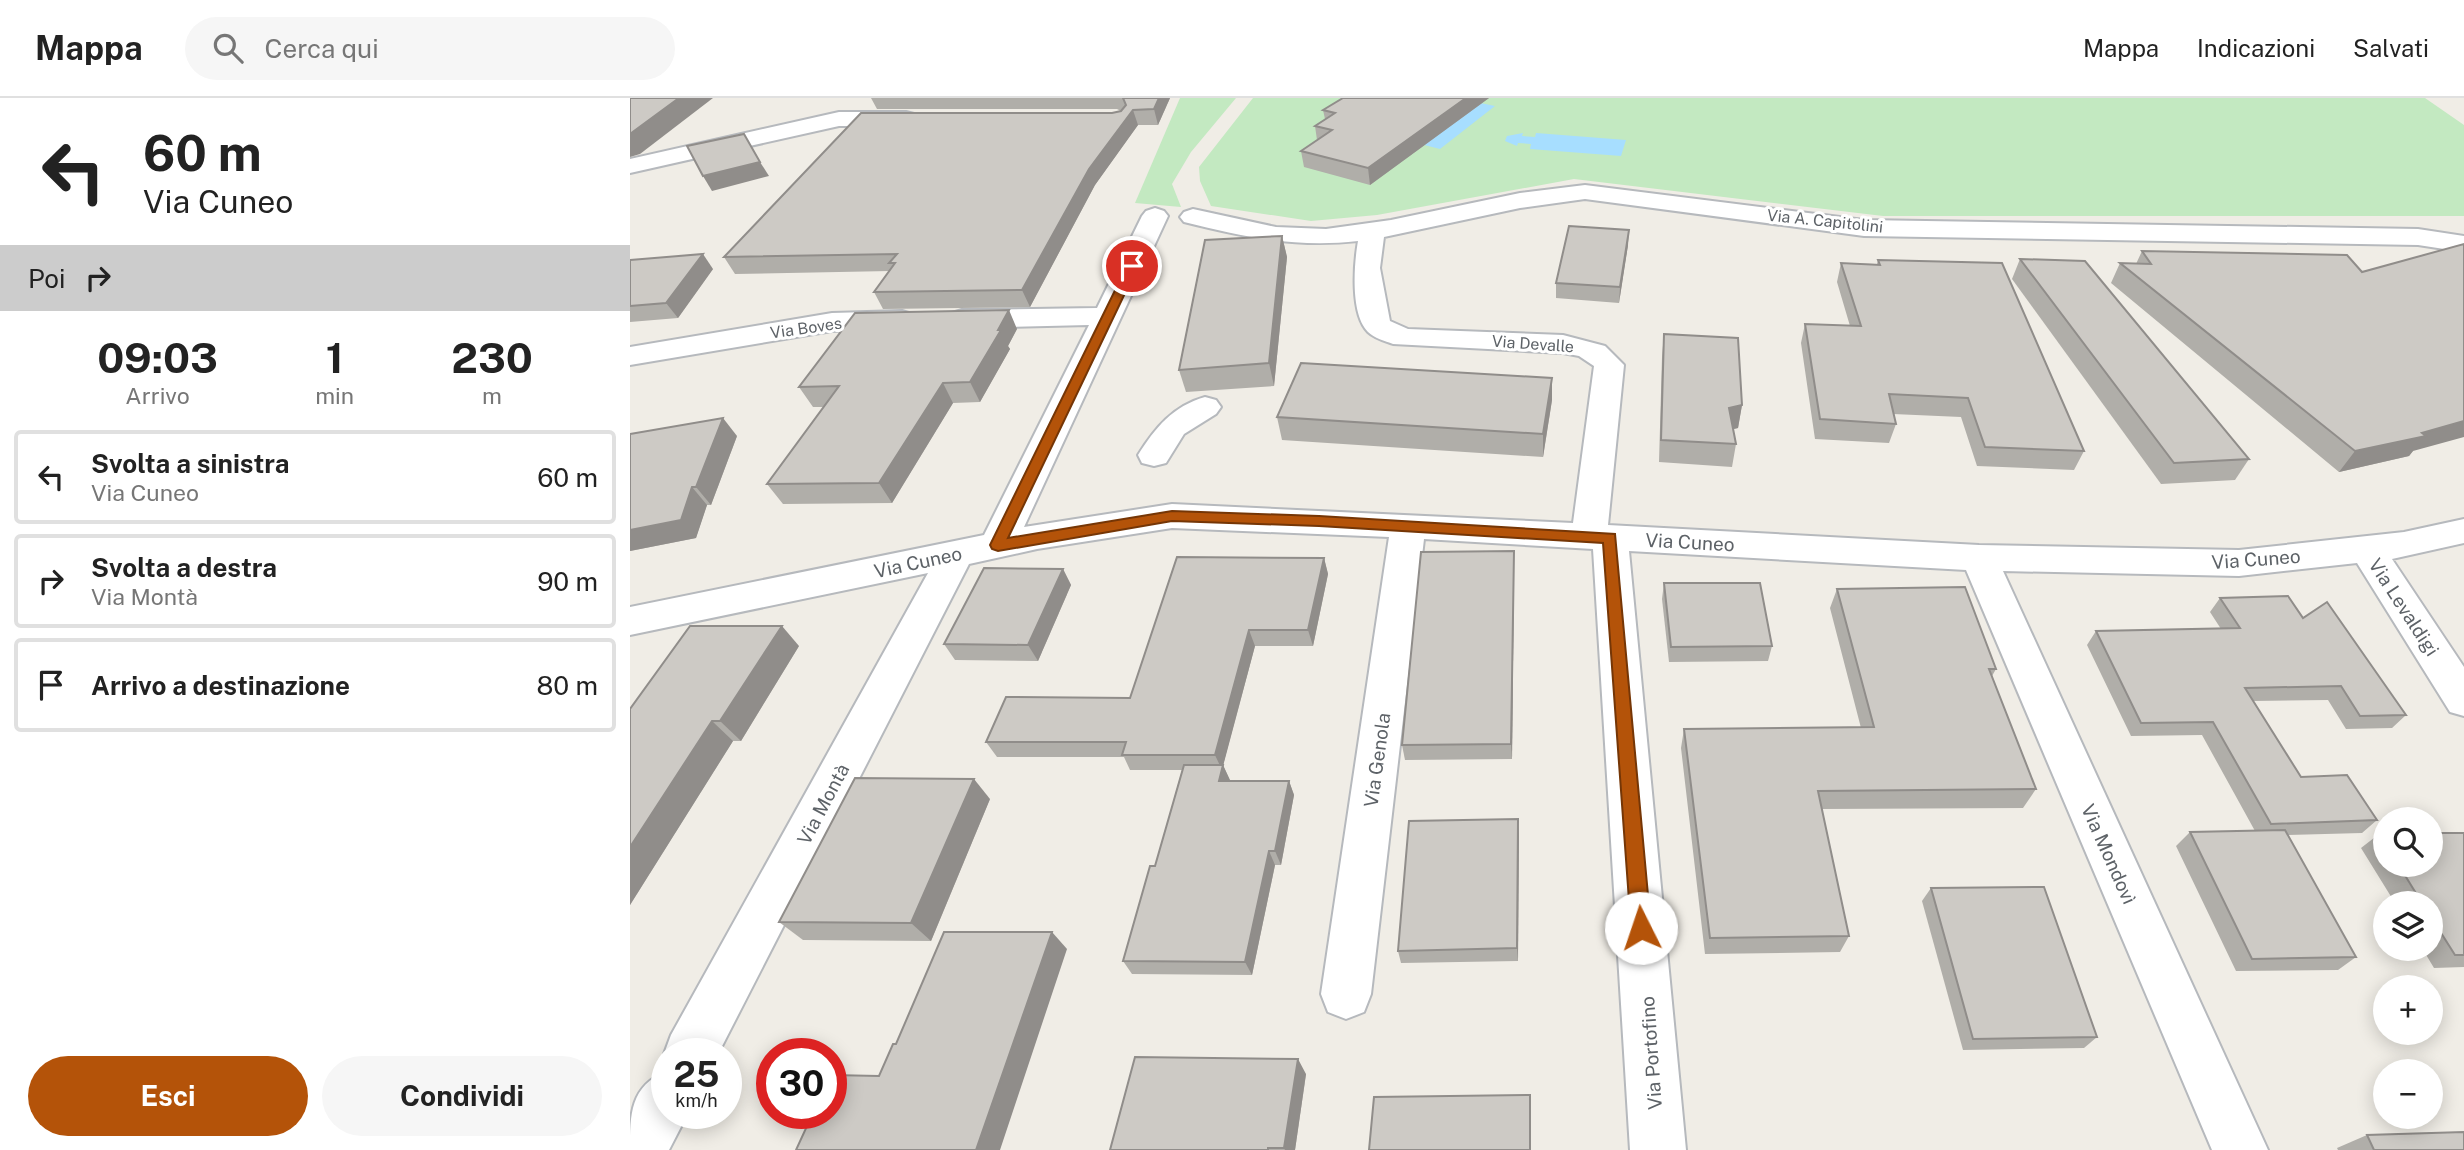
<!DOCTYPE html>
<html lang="it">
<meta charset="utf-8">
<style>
:root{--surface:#fff;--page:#f6f6f6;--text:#222;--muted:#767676;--line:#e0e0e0;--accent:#b45309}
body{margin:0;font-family:"Public Sans",sans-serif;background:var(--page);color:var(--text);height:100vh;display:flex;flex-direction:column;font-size:26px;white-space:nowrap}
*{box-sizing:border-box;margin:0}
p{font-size:23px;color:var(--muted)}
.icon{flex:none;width:38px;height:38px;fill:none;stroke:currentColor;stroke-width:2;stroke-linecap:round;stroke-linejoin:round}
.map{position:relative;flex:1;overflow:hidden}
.side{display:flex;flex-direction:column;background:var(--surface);width:630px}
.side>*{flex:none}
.top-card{background:#fff;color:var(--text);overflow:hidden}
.buttons{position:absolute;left:1743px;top:709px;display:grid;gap:14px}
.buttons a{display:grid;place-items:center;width:70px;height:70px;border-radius:50%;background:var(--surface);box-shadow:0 4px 18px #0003;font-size:35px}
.speed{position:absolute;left:21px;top:940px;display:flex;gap:14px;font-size:35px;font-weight:700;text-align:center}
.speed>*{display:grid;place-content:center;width:91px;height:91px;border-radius:50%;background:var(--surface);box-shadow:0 4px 18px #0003;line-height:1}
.speed small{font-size:18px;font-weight:400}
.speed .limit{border:10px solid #d22;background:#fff;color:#111}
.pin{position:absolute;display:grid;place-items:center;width:60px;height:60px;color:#fff;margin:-30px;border:4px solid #fff;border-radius:50%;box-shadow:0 2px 7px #0007}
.me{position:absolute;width:77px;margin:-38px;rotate:356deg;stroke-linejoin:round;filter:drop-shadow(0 0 5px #0008)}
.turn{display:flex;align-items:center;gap:24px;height:147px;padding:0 28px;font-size:32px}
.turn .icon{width:91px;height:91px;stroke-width:2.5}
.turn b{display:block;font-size:49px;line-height:60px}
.then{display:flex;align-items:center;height:66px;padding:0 28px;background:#0003;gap:14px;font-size:26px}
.eta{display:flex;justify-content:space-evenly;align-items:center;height:119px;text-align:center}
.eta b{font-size:42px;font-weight:700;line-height:49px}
.action{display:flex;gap:14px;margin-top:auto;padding:14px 28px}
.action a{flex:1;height:80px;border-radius:42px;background:var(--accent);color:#fff;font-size:28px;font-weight:700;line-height:80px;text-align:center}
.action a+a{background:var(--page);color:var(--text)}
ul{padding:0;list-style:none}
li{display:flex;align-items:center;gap:21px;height:94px;margin:0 14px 10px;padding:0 14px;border:4px solid var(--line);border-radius:7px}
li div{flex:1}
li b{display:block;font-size:26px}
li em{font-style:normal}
header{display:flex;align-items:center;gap:42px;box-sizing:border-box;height:98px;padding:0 35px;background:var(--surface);border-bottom:2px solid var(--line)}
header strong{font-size:33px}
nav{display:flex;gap:38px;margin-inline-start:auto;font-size:24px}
.search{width:490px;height:63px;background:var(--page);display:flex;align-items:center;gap:18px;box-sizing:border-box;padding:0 24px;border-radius:38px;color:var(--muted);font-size:26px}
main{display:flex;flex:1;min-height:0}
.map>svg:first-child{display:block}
.green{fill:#c3e9c1}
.water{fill:#a7deff}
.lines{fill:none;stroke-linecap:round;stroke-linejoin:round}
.minor-casing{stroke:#b6b9bd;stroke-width:4}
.minor{fill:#fff;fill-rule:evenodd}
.wall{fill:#b0aea9}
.shaded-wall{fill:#908d8a}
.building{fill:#cdcac5;stroke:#908d8a;stroke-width:2}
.route{fill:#b45309;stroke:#753606;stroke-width:2}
.labels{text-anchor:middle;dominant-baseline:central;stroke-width:6;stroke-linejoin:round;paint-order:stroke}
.far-street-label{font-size:16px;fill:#5d6267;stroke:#fff}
.street-label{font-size:19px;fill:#5d6267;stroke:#fff}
</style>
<header>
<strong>Mappa</strong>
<div class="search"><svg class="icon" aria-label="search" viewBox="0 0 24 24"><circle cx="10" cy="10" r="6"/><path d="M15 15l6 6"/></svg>Cerca qui</div>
<nav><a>Mappa</a><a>Indicazioni</a><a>Salvati</a></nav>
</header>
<main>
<section class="side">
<div class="top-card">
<div class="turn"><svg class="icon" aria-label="left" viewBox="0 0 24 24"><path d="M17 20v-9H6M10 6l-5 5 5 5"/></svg><div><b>60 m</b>Via Cuneo</div></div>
<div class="then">Poi<svg class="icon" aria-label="right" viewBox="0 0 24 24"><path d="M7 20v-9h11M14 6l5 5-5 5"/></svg></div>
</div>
<div class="eta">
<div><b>09:03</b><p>Arrivo</p></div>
<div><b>1</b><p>min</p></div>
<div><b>230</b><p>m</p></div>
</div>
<ul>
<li><svg class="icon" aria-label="left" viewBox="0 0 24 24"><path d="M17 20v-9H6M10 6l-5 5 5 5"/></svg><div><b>Svolta a sinistra</b><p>Via Cuneo</p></div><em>60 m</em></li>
<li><svg class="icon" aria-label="right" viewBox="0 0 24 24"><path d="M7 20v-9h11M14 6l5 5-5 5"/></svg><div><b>Svolta a destra</b><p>Via Montà</p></div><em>90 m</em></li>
<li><svg class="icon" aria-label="arrive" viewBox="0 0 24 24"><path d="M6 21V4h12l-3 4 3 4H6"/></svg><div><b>Arrivo a destinazione</b></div><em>80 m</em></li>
</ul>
<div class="action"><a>Esci</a><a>Condividi</a></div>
</section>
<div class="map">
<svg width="1834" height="1052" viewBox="0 0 1834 1052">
<rect width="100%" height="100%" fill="#f0ede6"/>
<!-- green -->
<g class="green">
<path d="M 550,0 L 606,0 L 561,54 L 542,86 L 551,109 L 505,105 Z"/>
<path d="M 623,0 L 1795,0 L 1834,27 L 1834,118 L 1253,118 L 944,81 L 747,117 L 681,123 L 581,108 L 570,83 L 569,69 Z"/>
</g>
<!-- water -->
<g class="water">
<path d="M 826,0 L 865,8 L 810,51 L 763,39 Z"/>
<path d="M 893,35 L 892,38 L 905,39 L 906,35 L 996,42 L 991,58 L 900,51 L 901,46 L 888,45 L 887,48 L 875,43 L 877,38 Z"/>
</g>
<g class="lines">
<!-- minor casing -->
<g class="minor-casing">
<g id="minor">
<path d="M 209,14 L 276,14 L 284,16 L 287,21 L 284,26 L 276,28 L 209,28 L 0,75 L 0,61 Z"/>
<path d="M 955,87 L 1234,122 L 1788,131 L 1834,138 L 1834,154 L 1788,147 L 1234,138 L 955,101 L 890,110 L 754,139 L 750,170 L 760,223 L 778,231 L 933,237 L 975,248 L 994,267 L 978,427 L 1349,447 L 1609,452 L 1774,434 L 1834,421 L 1834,445 L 1762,461 L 1834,569 L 1834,618 L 1820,614 L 1727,465 L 1609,478 L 1373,473 L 1638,1052 L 1582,1052 L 1336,472 L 999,453 L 1056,1052 L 1000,1052 L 963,451 L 794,441 L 741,896 L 734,914 L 716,921 L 698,914 L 691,896 L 759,439 L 542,430 L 407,451 L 339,466 L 88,956 L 37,956 L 37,963 L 34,956 L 41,937 L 298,475 L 0,537 L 0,509 L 354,437 L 459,227 L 332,230 L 322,227 L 318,221 L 322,215 L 332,212 L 467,210 L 512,118 L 516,113 L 525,110 L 534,113 L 538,118 L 394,429 L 542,406 L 943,425 L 964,268 L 949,258 L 933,255 L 763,246 C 755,243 744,240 738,234 C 720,216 724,166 728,143 C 666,150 614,139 554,124 L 550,119 L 554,114 L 563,111 L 646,129 L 696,131 L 761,122 L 890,95 Z"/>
<path d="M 272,213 L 282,216 L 286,222 L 282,228 L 202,233 L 0,267 L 0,249 L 202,215 Z"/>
<path d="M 575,299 L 586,302 L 591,309 L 586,316 L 554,336 L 536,365 L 524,368 L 512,365 L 508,357 C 525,330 543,308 575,299 Z"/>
<path d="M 37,973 L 37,1015 L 58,1015 L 56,1019 L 39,1052 L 0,1052 C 0,1016 0,988 37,973 Z"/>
</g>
</g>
<!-- minor -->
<use href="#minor" class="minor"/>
</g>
<!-- wall -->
<g class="wall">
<path d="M 241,0 L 540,0 L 528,27 L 508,27 L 465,87 L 400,209 L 253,211 L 244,194 L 260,173 L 105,176 L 94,159 L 491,13 L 487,11 L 247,11 Z"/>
<path d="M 713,0 L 859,0 L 740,87 L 674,69 L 671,53 L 687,42 L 685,28 L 695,21 L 693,12 Z"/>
<path d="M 652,138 L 657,159 L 644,288 L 556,294 L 549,272 Z"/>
<path d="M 998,147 L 989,205 L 926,200 L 926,185 Z"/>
<path d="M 1512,153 L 1783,353 L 1779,358 L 1709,374 L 1481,185 L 1490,165 L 1506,166 Z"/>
<path d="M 1390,161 L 1619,361 L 1605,382 L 1531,386 L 1382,181 Z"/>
<path d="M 0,162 L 83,171 L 48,220 L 0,224 Z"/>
<path d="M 1248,162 L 1454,353 L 1444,372 L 1347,368 L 1331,319 L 1263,316 L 1266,326 L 1259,345 L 1185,341 L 1171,245 L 1175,226 L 1220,228 L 1207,184 L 1211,165 L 1247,166 Z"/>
<path d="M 387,231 L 378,248 L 380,251 L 350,304 L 323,305 L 262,405 L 153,406 L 137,386 L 194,309 L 183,309 L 169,289 Z"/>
<path d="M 1034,236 L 1112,307 L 1108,330 L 1103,331 L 1106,346 L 1102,369 L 1029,364 L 1032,259 Z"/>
<path d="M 922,280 L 922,302 L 913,359 L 652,342 L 647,319 Z"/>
<path d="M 107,338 L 81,407 L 77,407 L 66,440 L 0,453 Z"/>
<path d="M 694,460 L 698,476 L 683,548 L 625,548 L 593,667 L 600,683 L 659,683 L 664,697 L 651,767 L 645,767 L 622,877 L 502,876 L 493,863 L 525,768 L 552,672 L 500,672 L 494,659 L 367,659 L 356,644 L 500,600 Z"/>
<path d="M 884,469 L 882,661 L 775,662 L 772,647 Z"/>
<path d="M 433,471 L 441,487 L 408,563 L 325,562 L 314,546 Z"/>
<path d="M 1034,485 L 1142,548 L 1138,563 L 1039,564 L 1032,501 Z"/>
<path d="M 1207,491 L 1366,571 L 1362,578 L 1406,691 L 1393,710 L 1192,711 L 1219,838 L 1210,854 L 1075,856 L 1051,650 L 1054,631 L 1231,630 L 1200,510 Z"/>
<path d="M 1590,500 L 1673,520 L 1776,617 L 1762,630 L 1716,631 L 1698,602 L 1623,603 L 1671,679 L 1747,722 L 1732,735 L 1658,737 L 1726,859 L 1708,872 L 1606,873 L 1546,748 L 1560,734 L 1625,733 L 1572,637 L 1501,638 L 1457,547 L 1466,533 L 1591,531 L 1580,514 Z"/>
<path d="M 169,548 L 111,643 L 103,643 L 0,807 L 0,611 Z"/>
<path d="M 360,701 L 301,843 L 173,842 L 149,824 Z"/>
<path d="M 888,721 L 888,863 L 771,865 L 768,853 Z"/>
<path d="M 1834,735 L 1834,869 L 1804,870 L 1792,850 L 1801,850 L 1801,805 L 1765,805 L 1731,750 L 1749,736 L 1755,736 L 1755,766 L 1801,766 Z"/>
<path d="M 1301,790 L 1467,939 L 1454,950 L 1333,952 L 1292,803 Z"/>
<path d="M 676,976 L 665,1052 L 480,1052 Z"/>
<path d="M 1737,1037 L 1834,1052 L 1708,1052 L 1707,1050 Z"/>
</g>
<!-- shaded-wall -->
<g class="shaded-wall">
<path d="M 49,0 L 83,0 L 10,56 L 0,59 L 0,36 Z"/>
<path d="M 529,0 L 540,0 L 528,27 L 524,11 Z"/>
<path d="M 836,0 L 859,0 L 740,87 L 738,70 Z"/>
<path d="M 503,12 L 508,27 L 465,87 L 400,209 L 392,192 L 459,71 Z"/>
<path d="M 130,64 L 139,78 L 82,93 L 73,78 Z"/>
<path d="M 999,132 L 998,147 L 989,205 L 990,189 Z"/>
<path d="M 652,138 L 657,159 L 644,288 L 639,265 Z"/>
<path d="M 73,156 L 83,171 L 48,220 L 36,205 Z"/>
<path d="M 379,212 L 387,231 L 378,248 L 380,251 L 350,304 L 340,284 Z"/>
<path d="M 922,280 L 922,302 L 913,359 L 913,336 Z"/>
<path d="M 313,285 L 323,305 L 262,405 L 249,385 Z"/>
<path d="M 1112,307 L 1108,330 L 1095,333 L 1099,310 Z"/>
<path d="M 93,320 L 107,338 L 81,407 L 66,389 Z"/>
<path d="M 1834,323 L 1834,339 L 1783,353 L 1779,358 L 1709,374 L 1725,353 Z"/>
<path d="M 62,389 L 77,407 L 66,440 L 0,453 L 0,432 Z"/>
<path d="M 884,453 L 884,469 L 882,661 L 881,646 Z"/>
<path d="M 694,460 L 698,476 L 683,548 L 678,532 Z"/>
<path d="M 433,471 L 441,487 L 408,563 L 398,547 Z"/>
<path d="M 152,528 L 169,548 L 111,643 L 90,623 Z"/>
<path d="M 619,532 L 625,548 L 592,672 L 585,657 Z"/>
<path d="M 82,623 L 103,643 L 0,807 L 0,749 Z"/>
<path d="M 593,667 L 600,682 L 589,683 Z"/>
<path d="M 344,681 L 360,701 L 301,843 L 281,825 Z"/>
<path d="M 659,683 L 664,697 L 651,767 L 645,753 Z"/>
<path d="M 888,721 L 889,736 L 888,863 L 887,850 Z"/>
<path d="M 639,753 L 645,767 L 622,877 L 615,864 Z"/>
<path d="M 422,834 L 437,851 L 370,1052 L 346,1052 Z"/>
<path d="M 668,961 L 676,976 L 665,1052 L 655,1052 L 654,1050 Z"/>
</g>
<!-- building -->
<g class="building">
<path d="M 0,0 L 49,0 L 0,36 Z"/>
<path d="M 493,0 L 529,0 L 524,11 L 503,12 L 459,71 L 392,192 L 244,194 L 265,165 L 259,165 L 267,156 L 94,159 L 231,15 L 482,15 L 491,13 L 496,7 Z"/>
<path d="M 713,0 L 836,0 L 738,70 L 671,53 L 702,32 L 685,28 L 705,15 L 693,12 Z"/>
<path d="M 114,36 L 130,64 L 73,78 L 57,48 Z"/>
<path d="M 939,128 L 999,132 L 990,189 L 926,185 Z"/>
<path d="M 652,138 L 639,265 L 549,272 L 575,142 Z"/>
<path d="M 1834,146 L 1834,323 L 1792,335 L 1796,338 L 1725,353 L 1490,165 L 1521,166 L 1512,153 L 1717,157 L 1732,174 Z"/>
<path d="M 73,156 L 36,205 L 0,208 L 0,162 Z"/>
<path d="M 1390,161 L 1455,163 L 1619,361 L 1544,365 Z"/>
<path d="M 1248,162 L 1372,165 L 1454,353 L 1355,349 L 1338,300 L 1259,296 L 1266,326 L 1190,321 L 1175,226 L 1231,228 L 1211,165 L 1250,167 Z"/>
<path d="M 379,212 L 368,232 L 371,232 L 340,284 L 313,285 L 249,385 L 137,386 L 209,288 L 169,289 L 225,215 Z"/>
<path d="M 1034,236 L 1108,240 L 1112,307 L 1099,310 L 1106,346 L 1031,342 Z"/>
<path d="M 671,265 L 922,280 L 913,336 L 647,319 Z"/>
<path d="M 93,320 L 66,389 L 62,389 L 51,422 L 0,432 L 0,336 Z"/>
<path d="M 884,453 L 881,646 L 772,647 L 791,454 Z"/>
<path d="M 547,459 L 694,460 L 678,532 L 619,532 L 585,657 L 492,657 L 496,644 L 356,644 L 376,599 L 500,600 Z"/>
<path d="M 354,470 L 433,471 L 398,547 L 314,546 Z"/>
<path d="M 1034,485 L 1130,485 L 1142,548 L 1041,549 Z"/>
<path d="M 1335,489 L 1366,571 L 1359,571 L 1406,691 L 1188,693 L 1219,838 L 1080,840 L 1054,631 L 1244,629 L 1207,491 Z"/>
<path d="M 1658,498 L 1673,520 L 1697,504 L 1776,617 L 1730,618 L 1711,588 L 1615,590 L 1671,679 L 1717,677 L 1747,722 L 1641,726 L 1583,624 L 1511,625 L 1466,533 L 1610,530 L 1590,500 Z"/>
<path d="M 60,528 L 152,528 L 90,623 L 82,623 L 0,749 L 0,611 Z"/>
<path d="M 554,667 L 593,667 L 589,683 L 659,683 L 645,753 L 639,753 L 615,864 L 493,863 L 520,768 L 525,768 Z"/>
<path d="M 225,680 L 344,681 L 281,825 L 149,824 Z"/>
<path d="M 888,721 L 887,850 L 768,853 L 779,723 Z"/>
<path d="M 1655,732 L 1726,859 L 1622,861 L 1560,734 Z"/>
<path d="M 1801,735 L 1834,735 L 1834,857 L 1825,857 L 1801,819 L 1801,805 L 1792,805 L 1768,766 L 1801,766 Z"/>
<path d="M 1749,736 L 1755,736 L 1755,746 Z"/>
<path d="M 1414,789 L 1467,939 L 1343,941 L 1301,790 Z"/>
<path d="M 314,834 L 422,834 L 346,1052 L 166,1052 L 183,1015 L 201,1015 L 201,977 L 249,978 L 263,946 L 266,946 Z"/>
<path d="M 505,959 L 668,961 L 654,1050 L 638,1050 L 638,1052 L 480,1052 Z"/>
<path d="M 900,997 L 900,1052 L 739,1052 L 744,999 Z"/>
<path d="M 1834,1034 L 1834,1052 L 1744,1052 L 1737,1037 Z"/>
</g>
<!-- route -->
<path class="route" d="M 502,164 L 508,168 L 378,440 L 542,413 L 689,418 L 985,436 L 1021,830 L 1018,836 L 1011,839 L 1004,836 L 1001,830 L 973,445 L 689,428 L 542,423 L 368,453 L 362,451 L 360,447 L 497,168 Z"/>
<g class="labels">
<!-- far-street labels -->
<g class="far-street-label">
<text transform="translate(1195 123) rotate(6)">Via A. Capitolini</text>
<text transform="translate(176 230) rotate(-8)">Via Boves</text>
<text transform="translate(903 246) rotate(4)">Via Devalle</text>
</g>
<!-- street labels -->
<g class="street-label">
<text transform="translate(1060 444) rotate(3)">Via Cuneo</text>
<text transform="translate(1626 461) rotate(-4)">Via Cuneo</text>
<text transform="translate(288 464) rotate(-12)">Via Cuneo</text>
<text transform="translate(1774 509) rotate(57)">Via Levaldigi</text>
<text transform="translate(747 662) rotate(-82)">Via Genola</text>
<text transform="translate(193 706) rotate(-62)">Via Montà</text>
<text transform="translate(1479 756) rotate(66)">Via Mondovì</text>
<text transform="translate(1021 955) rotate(-94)">Via Portofino</text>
</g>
</g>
</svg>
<div class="buttons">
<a><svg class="icon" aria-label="search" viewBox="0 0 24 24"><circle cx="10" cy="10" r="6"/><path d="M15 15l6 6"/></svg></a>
<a><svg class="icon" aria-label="layers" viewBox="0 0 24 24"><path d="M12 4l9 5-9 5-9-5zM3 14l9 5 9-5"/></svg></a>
<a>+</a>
<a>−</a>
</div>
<div class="speed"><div>25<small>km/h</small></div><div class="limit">30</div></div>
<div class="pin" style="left:502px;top:168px;background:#d93025"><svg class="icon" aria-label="arrive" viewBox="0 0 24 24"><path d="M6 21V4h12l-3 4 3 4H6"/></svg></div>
<svg class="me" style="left:1011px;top:830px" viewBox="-20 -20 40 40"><circle r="19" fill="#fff"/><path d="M0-13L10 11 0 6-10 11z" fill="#b45309"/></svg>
</div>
</main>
